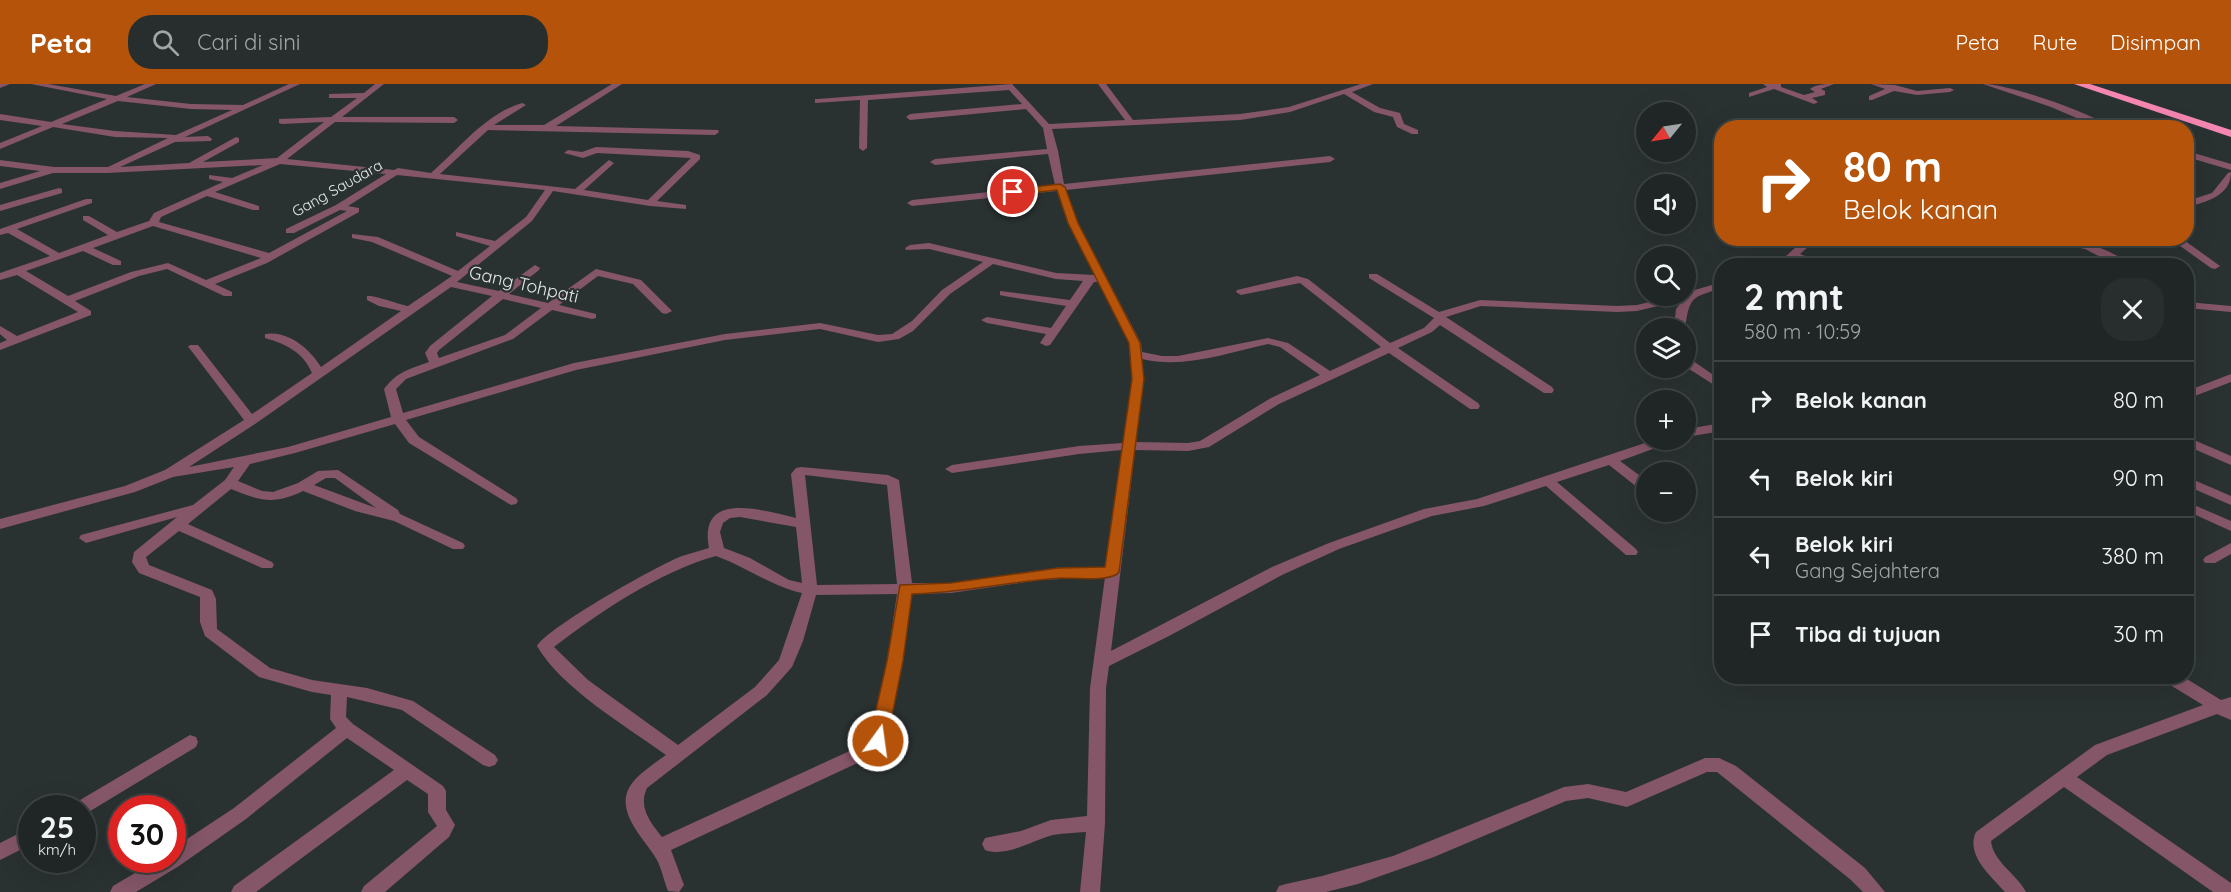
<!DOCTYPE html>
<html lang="id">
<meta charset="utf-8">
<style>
:root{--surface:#202625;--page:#282e2d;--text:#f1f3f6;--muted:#a2a5a7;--line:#3d4342;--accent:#b45309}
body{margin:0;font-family:Quicksand,sans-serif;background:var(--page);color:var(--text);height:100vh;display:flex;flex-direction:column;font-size:22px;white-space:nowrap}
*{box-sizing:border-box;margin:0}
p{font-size:20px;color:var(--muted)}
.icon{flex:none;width:33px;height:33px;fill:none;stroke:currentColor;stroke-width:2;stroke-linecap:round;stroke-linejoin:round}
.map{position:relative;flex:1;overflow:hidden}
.drawer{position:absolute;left:1714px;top:174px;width:480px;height:426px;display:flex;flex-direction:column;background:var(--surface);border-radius:24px;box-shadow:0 6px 24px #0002,0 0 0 2px var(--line)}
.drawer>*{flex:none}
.banner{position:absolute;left:1714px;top:36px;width:480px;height:126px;border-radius:24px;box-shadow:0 6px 24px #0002,0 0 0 2px var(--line);background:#b45309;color:#fff;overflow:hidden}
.needle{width:39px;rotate:240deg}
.controls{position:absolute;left:1636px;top:18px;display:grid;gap:12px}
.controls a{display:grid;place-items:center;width:60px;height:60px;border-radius:50%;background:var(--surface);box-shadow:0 6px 24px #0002,0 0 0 2px var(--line);font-size:30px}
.speed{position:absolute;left:18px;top:711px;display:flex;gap:12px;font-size:30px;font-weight:700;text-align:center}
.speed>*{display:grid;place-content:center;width:78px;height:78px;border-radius:50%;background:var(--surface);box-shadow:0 6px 24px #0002,0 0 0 2px var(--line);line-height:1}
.speed small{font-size:15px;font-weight:400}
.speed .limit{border:9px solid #d22;background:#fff;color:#111}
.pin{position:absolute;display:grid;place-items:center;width:51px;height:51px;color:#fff;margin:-26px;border:3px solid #fff;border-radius:50%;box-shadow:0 2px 6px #0007}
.me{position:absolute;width:66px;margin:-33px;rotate:14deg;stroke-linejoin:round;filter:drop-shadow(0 0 4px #0008)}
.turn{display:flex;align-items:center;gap:21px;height:126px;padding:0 30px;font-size:27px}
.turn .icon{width:78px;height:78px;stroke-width:2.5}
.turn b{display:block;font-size:42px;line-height:51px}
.round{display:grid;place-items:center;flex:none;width:63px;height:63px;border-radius:24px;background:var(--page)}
.headline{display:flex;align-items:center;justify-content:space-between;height:102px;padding:0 30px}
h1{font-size:36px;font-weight:700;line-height:45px}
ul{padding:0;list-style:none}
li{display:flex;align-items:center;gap:18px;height:78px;padding:0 30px;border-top:2px solid var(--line)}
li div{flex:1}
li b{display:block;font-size:22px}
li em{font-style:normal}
header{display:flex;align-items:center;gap:36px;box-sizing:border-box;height:84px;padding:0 30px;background:var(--accent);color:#fff}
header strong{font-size:28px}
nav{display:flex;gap:33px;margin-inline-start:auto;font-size:21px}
.search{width:420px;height:54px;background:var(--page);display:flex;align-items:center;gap:15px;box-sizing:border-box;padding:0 21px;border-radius:24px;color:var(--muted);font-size:22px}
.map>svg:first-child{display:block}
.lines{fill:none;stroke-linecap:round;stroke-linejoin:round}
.minor{fill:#845667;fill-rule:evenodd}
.highway{fill:#f486b1;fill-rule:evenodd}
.route{fill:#b45309;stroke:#753606;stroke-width:1.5}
.labels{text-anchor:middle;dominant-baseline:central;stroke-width:4.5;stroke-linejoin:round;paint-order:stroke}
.far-street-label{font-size:15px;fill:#e2e7e6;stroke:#2a3231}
.street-label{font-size:18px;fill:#e2e7e6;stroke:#2a3231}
</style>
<header>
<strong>Peta</strong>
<div class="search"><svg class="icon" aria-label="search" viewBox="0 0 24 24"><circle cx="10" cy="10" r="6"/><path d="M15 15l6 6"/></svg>Cari di sini</div>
<nav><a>Peta</a><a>Rute</a><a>Disimpan</a></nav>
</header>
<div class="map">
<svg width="2231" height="808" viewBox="0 0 2231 808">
<rect width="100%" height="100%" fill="#2a3231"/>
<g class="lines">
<!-- minor -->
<g class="minor">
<path d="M 0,0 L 10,0 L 0,4 Z"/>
<path d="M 31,0 L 48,0 L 116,12 L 145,0 L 156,0 L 127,13 L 191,20 L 243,21 L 289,0 L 300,0 L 185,53 L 208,52 L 212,55 L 211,57 L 175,58 L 120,83 L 189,79 L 236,53 L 239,54 L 239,58 L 203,78 L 277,74 L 324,38 L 282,40 L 279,39 L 279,35 L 331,33 L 357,14 L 329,14 L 329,10 L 364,9 L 375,0 L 384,0 L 342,33 L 454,33 L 458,36 L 454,39 L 335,38 L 287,75 L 394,86 L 398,84 L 431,89 C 459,65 485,30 522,19 L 526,21 L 494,41 L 544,41 L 612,0 L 622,0 L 556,42 L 718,46 L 719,48 L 715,51 L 488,46 L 440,90 L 575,105 L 609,76 L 614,79 L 612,81 L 584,106 L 648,116 L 691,74 L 597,69 L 583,74 L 564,69 L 568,66 L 582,68 L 596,63 L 688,67 L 700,71 L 700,75 L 657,117 L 686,121 L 686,125 L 650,122 L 553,107 L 532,137 L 457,198 L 499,207 L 535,181 L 540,184 L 539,186 L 509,210 L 548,219 L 596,185 L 641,196 L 672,227 L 666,230 L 662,229 L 633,200 L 598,192 L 559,221 L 596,230 L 596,234 L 592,235 L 552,226 L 513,255 L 406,295 L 396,305 L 403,329 L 574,279 L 725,250 L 820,239 L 878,251 L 892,250 L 912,237 L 942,206 L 983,178 L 929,165 L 906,166 L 905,164 L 910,161 L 929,159 L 1056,189 L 1095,191 L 1068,139 L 1057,107 L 912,122 L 907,119 L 912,116 L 1055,101 L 1048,70 L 935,81 L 930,78 L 935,75 L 1047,65 L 1043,44 L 1026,25 L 910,36 L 906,33 L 910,30 L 1022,20 L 1009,6 L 868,16 L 867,64 L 863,67 L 859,64 L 860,16 L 815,19 L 815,15 L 818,15 L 1012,0 L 1049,40 L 1125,36 L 1098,0 L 1106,0 L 1133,36 L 1240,30 L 1289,23 L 1361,0 L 1373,0 L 1352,8 L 1380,24 L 1400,29 L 1404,40 L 1418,46 L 1418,50 L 1412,50 L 1397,43 L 1393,33 L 1374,28 L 1344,10 L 1290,28 L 1240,36 L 1052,45 L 1058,67 L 1064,100 L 1330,72 L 1335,75 L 1330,78 L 1066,106 L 1078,139 L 1141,259 L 1142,268 L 1162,272 L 1178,272 L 1268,254 L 1288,259 L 1330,287 L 1381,263 L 1300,199 L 1241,211 L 1236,208 L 1237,206 L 1297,192 L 1308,195 L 1390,259 L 1424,244 L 1434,234 L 1369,194 L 1369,190 L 1377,190 L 1439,228 L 1480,216 L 1617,222 L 1637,221 L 1674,212 L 1686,212 L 1688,208 L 1722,198 L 1722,204 C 1691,214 1690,212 1685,244 L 1674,244 L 1676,225 L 1683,216 L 1637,227 L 1617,228 L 1481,222 L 1446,233 L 1552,303 L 1554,306 L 1552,309 L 1544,309 L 1440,241 L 1432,248 L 1398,264 L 1478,319 L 1480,322 L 1478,325 L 1470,325 L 1389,269 L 1279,320 L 1209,363 L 1188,367 L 1135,366 L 1111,567 L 1272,483 L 1329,459 L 1424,425 L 1477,415 L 1654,356 L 1670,356 L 1669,359 L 1620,377 L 1647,397 L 1647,408 L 1642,407 L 1609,381 L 1557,398 L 1636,465 L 1638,468 L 1636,471 L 1626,471 L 1546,402 L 1484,422 L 1432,432 L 1339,465 L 1282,491 L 1169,552 L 1109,582 L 1106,604 L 1105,739 L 1100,808 L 1080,808 L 1086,748 C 1075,749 1064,749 1053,751 C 1032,756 1007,774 985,766 L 982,760 L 985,754 L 1021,747 L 1051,736 L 1087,732 L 1090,604 L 1105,493 L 1040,496 L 951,509 L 912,510 L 903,577 L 886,657 L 879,669 L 671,766 L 684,801 L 679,808 L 668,807 C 664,797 662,786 657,776 C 652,767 644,758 638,749 C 610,708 634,694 666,671 C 626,642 561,604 537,562 C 548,543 658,481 682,472 C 691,469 700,467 709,464 C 698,406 762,426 796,434 L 791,390 L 796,384 L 801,383 L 888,391 L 899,396 L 912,499 L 951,499 L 1040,486 L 1106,483 L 1122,366 L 1079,370 L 952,389 L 945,385 L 952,381 L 1079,362 L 1123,359 L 1132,295 L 1129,259 L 1098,198 L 1094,198 L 1050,261 L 1046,262 L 1040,259 L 1046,250 L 987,239 L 981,236 L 987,233 L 1051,244 L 1066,222 L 1004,212 L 1000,211 L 1000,207 L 1070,216 L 1083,197 L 1056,195 L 993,180 L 950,210 L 913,247 L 899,255 L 878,258 L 820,245 L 725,256 L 576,286 L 406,336 L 419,353 L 516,414 L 518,417 L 516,420 L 511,421 L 409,359 L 395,340 L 295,369 L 250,380 L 238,397 L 262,407 L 273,408 L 298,399 L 318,387 L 338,386 L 398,426 L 400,430 L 463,459 L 465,462 L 463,465 L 453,465 L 394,437 L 355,427 L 303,407 C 274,421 260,417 231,405 L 188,440 L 272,478 L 274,481 L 272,484 L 262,484 L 179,447 L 146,473 L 149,481 L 212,506 L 216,515 L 217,545 L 270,584 L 312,596 L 367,604 L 413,617 L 495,671 L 498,676 L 495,681 L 489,683 L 483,681 L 402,626 L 347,613 L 346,633 L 353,640 L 443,702 L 446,707 L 446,726 L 455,741 L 449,753 L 385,808 L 361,808 L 364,802 L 437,742 L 428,728 L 428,710 L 407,696 L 256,808 L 231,808 L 234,802 L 394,686 L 347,654 L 246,735 L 179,782 L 136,808 L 110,808 L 113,802 L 157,776 L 172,776 L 172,765 L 234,724 L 336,644 L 330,635 L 331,611 L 312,608 L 259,593 L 205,552 L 200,538 L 200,513 L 139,489 L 132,478 L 134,468 L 177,433 L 86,459 L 79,454 L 81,451 L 193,421 L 225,396 L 234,383 L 173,393 L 135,408 L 0,445 L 0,435 L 125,402 L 165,386 L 244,336 L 190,265 L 188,263 L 190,261 L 198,261 L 252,330 L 312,289 C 303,268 286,260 265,254 L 265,250 C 288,246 310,265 321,283 L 401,227 L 379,222 L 367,216 L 367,212 C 375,211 398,220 408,222 L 452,192 L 372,158 L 352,154 L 352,150 L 378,153 L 458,187 L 490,162 L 456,152 L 456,148 L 495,157 L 526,133 L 545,106 L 397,91 L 348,122 L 359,124 L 359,128 L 267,179 L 215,200 L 232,208 L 232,212 L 224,212 L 167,185 L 139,192 L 75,217 L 91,227 L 91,231 L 0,266 L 0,259 L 7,256 L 0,250 L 0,242 L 17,252 L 78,228 L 17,191 L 0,196 L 0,189 L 50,172 L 8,149 L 0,151 L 0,145 L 86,115 L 92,115 L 92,119 L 17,145 L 59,169 L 108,151 L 83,136 L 83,132 L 89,132 L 117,148 L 149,137 L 154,129 L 223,98 L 209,95 L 209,91 L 232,94 L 263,81 L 107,89 L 53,89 L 0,105 L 0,99 L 40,87 L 0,82 L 0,76 L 54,83 L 108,83 L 168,54 L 115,53 L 53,43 L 0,65 L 0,59 L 42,42 L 0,36 L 0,30 L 51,38 L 107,15 ZM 118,17 L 191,25 L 232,26 L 176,51 L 115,47 L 62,40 ZM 280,80 L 386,90 L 336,121 L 286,145 L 286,149 L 294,149 L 340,126 L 347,127 L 269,169 L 159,138 L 161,133 L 207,112 L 253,126 L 259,126 L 259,122 L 215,108 ZM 153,142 L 261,174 L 206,196 L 168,179 L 131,188 L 68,212 L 26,187 L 83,167 L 113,181 L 121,181 L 121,177 L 93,164 ZM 451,203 L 492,212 L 430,262 L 425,269 L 429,278 C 409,285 397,288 384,305 L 391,333 L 288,363 L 189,383 L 255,340 ZM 503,215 L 541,224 L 505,251 L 439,274 L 437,269 L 439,266 ZM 1268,260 L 1280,263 L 1320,291 L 1271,314 L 1200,357 L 1188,359 L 1136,358 L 1144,295 L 1142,275 C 1184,285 1227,269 1268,260 ZM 805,391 L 887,401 L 897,500 L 817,501 ZM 326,394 L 335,394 L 376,424 L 314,401 ZM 740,433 L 796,443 L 802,499 L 789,496 L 750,474 L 724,464 L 720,448 L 723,439 L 730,434 ZM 716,472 C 746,483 771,502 802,509 L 779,576 L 755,603 L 678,661 L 588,596 L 554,563 C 599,528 661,487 716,472 ZM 897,510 L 887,577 L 870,655 L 867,659 L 662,753 C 650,738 638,723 647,704 L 767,611 L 792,583 L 803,557 L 816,511 Z"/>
<path d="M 1763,0 L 1781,0 L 1781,3 L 1804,11 L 1815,8 L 1810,5 C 1817,0 1826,0 1834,0 L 1821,5 L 1825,7 L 1825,11 L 1812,14 L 1818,18 L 1814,20 L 1774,5 L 1749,13 L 1749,9 L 1767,3 Z"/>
<path d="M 1871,0 L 1895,1 L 1917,7 L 1950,4 L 1954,6 L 1950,8 L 1917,11 L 1894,7 L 1872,16 L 1869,16 L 1869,12 L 1885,5 Z"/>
<path d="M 1983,0 C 2010,0 2090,29 2113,44 L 2100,44 L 2051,23 Z"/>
<path d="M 2187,67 L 2231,80 L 2231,86 L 2187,73 Z"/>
<path d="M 2231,88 C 2231,112 2206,118 2187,123 L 2187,117 L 2212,109 L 2228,89 Z"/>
<path d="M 59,104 L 62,105 L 62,109 L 0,127 L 0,121 Z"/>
<path d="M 1806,154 L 1818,154 L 1800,170 L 1830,182 L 1813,182 L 1794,175 L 1787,182 L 1775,182 Z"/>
<path d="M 2033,154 C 2068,154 2104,159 2132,182 L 2118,182 L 2085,165 Z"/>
<path d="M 2169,154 L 2181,154 L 2220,182 L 2215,185 L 2211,184 Z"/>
<path d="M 2187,218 L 2231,222 L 2231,228 L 2187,224 Z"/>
<path d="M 1686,272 L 1722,297 L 1722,306 L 1686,283 Z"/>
<path d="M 2231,290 L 2231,298 L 2187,315 L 2187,307 Z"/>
<path d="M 1722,339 L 1722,347 L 1686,353 L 1686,345 Z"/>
<path d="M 2187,353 L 2231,372 L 2231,381 L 2187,362 Z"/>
<path d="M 2187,393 L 2231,412 L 2231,421 L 2187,402 Z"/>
<path d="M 2187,418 L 2231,437 L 2231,447 L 2187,427 Z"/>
<path d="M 2231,459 L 2231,470 L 2215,479 L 2205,479 L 2203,476 L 2205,473 Z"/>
<path d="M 2160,592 L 2182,592 L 2221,616 L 2231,613 L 2231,636 L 2217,630 L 2107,671 L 2077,693 L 2231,799 L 2231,808 L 2213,808 L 2064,703 L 1991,757 C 1993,778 2017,790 2026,808 L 2005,808 C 1992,793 1965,771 1976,748 L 2095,661 L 2203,621 L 2162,596 Z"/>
<path d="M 190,651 L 196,653 L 198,658 L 196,663 L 87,729 L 82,731 L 82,724 L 72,724 L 75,719 Z"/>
<path d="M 1705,674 L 1719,674 L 1736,682 L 1865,784 L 1885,808 L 1863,808 L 1851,796 L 1717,688 L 1707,688 L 1627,723 L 1588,714 L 1566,717 L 1434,773 L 1358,800 L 1326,808 L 1276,808 L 1279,802 L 1286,800 L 1322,792 L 1393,772 L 1564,703 L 1588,700 L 1626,708 Z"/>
<path d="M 32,743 L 32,760 L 0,776 L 0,759 Z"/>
</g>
<!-- highway -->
<path class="highway" d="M 2074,0 L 2090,0 L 2231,46 L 2231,53 Z"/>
</g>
<!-- route -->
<path class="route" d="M 1060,100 L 1065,103 L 1078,139 L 1140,259 L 1144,295 L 1119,488 C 1113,498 1073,494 1061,494 C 1011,497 962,509 912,510 L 903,577 L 887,657 L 884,661 L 872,661 L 869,657 L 887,577 L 900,501 L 951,499 L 1058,484 L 1105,483 L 1132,295 L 1129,259 L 1068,139 L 1057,106 L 1013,111 L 1008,108 L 1013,105 Z"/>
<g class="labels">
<!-- far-street labels -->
<g class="far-street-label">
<text transform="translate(337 104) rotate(-29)">Gang Saudara</text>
</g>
<!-- street labels -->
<g class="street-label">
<text transform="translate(524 200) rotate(13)">Gang Tohpati</text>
</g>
</g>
</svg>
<div class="controls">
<a><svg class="needle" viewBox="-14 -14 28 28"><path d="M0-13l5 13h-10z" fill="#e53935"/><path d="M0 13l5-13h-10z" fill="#a2a5a7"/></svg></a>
<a><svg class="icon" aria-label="sound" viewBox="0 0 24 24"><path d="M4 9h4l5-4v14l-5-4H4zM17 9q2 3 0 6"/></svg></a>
<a><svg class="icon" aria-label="search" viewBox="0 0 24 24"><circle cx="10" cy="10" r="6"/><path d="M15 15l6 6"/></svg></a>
<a><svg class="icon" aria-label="layers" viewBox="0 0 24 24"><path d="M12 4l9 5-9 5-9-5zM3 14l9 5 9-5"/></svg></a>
<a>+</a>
<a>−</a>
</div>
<div class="speed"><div>25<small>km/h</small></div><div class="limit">30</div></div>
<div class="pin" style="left:1013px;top:108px;background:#d93025"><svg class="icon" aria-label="arrive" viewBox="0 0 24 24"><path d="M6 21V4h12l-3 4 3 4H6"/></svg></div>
<svg class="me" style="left:878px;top:657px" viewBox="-20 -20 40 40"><circle r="17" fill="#b45309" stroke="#fff" stroke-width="3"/><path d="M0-11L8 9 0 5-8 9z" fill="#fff"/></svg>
<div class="banner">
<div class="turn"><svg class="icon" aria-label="right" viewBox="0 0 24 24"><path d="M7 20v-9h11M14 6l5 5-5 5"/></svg><div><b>80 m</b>Belok kanan</div></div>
</div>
<section class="drawer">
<div class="headline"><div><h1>2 mnt</h1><p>580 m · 10:59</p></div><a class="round"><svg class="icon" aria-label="close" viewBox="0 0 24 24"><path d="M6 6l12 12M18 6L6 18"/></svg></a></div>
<ul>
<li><svg class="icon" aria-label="right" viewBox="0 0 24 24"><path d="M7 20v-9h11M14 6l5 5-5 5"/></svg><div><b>Belok kanan</b></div><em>80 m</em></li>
<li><svg class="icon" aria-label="left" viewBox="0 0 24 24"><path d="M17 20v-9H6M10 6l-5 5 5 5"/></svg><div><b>Belok kiri</b></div><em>90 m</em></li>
<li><svg class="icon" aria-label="left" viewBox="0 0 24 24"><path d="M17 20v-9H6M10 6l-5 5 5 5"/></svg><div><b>Belok kiri</b><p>Gang Sejahtera</p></div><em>380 m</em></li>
<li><svg class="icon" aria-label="arrive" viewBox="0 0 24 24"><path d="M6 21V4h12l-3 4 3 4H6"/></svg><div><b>Tiba di tujuan</b></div><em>30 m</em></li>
</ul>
</section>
</div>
